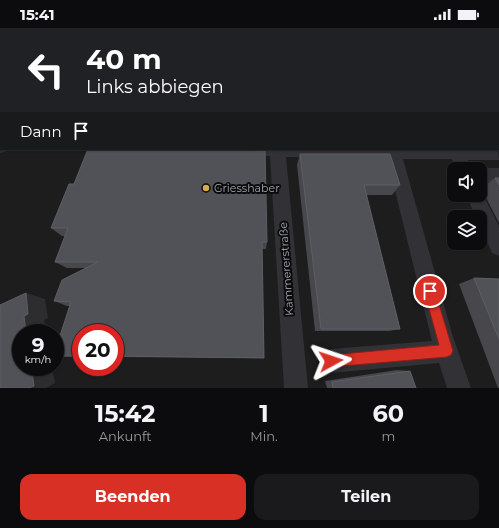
<!DOCTYPE html>
<html lang="de">
<meta charset="utf-8">
<style>
:root{--surface:#0c0c0e;--page:#1a1a1c;--text:#f1f3f6;--muted:#9a9b9e;--line:#2c2c2e;--accent:#d93025}
body{margin:0;font-family:Montserrat,sans-serif;background:var(--page);color:var(--text);height:100vh;display:flex;flex-direction:column;font-size:15px;white-space:nowrap}
*{box-sizing:border-box;margin:0}
p{font-size:13px;color:var(--muted)}
.icon{flex:none;width:22px;height:22px;fill:none;stroke:currentColor;stroke-width:2;stroke-linecap:round;stroke-linejoin:round}
.map{position:relative;height:360px;overflow:hidden}
.sheet{display:flex;flex-direction:column;background:var(--surface);flex:1}
.sheet>*{flex:none}
.top-card{position:absolute;left:0px;top:0px;width:499px;height:122px;box-shadow:0 1px 3px #0004,0 0 0 1px var(--line);background:#202124;color:#fff;overflow:hidden}
.fabs{position:absolute;left:447px;top:134px;display:grid;gap:8px}
.fabs a{display:grid;place-items:center;width:40px;height:40px;border-radius:8px;background:var(--surface);box-shadow:0 1px 3px #0004,0 0 0 1px var(--line);font-size:20px}
.speed{position:absolute;left:12px;top:296px;display:flex;gap:8px;font-size:20px;font-weight:700;text-align:center}
.speed>*{display:grid;place-content:center;width:52px;height:52px;border-radius:50%;background:var(--surface);box-shadow:0 1px 3px #0004,0 0 0 1px var(--line);line-height:1}
.speed small{font-size:10px;font-weight:400}
.speed .limit{border:6px solid #d22;background:#fff;color:#111}
.pin{position:absolute;display:grid;place-items:center;width:34px;height:34px;color:#fff;margin:-17px;border:2px solid #fff;border-radius:50%;box-shadow:0 1px 4px #0007}
.me{position:absolute;width:44px;margin:-22px;rotate:85deg;stroke-linejoin:round;filter:drop-shadow(0 0 3px #0008)}
.turn{display:flex;align-items:center;gap:14px;height:84px;padding:0 20px;font-size:18px}
.turn .icon{width:52px;height:52px;stroke-width:2.5}
.turn b{display:block;font-size:28px;line-height:34px}
.then{display:flex;align-items:center;height:38px;padding:0 20px;background:#0003;gap:8px;font-size:15px}
.eta{display:flex;justify-content:space-evenly;align-items:center;height:68px;text-align:center}
.eta b{font-size:24px;font-weight:700;line-height:28px}
.button{display:flex;gap:8px;margin-top:auto;padding:8px 20px}
.button a{flex:1;height:46px;border-radius:12px;background:var(--accent);color:#fff;font-size:16px;font-weight:700;line-height:46px;text-align:center}
.button a+a{background:var(--page);color:var(--text)}
.status{display:flex;justify-content:space-between;align-items:center;height:28px;padding:0 20px;background:var(--surface);direction:ltr}
.status svg{height:11px;fill:currentColor}
.map>svg:first-child{display:block}
.built{fill:#1d1d1e;fill-rule:evenodd}
.lines{fill:none;stroke-linecap:round;stroke-linejoin:round}
.minor{fill:#323236;fill-rule:evenodd}
.rail{stroke:#4b4c51;stroke-width:2;stroke-dasharray:3.5 3;stroke-linecap:butt}
.wall{fill:#47474c}
.shaded-wall{fill:#2d2d30}
.building{fill:#515257;stroke:#5e5f65}
.route{fill:#d93025;stroke:#8d1f18}
.poi-dot{fill:#daab40;stroke:#0b0b0c;stroke-width:1.5}
.labels{text-anchor:middle;dominant-baseline:central;stroke-width:4;stroke-linejoin:round;paint-order:stroke}
.poi-label{font-size:11px;fill:#a3a7b1;stroke:#0b0b0c;text-anchor:start}
.street-label{font-size:11px;fill:#a3a7b1;stroke:#0b0b0c}
</style>
<div class="status"><b>15:41</b><svg viewBox="0 0 49 12"><path d="M0 12V9h3v3zM5 12V6h3v6zM10 12V3h3v9zM15 12V0h3v12zM26 1h20v11H26zM47 4h2v5h-2z"/></svg></div>
<div class="map">
<svg width="499" height="360" viewBox="0 0 499 360">
<rect width="100%" height="100%" fill="#101012"/>
<!-- built -->
<path class="built" d="M 82,0 L 499,0 L 499,360 L 0,360 L 0,35 L 1,121 L 498,121 L 498,1 L 80,1 ZM 454,141 L 480,141 L 480,167 L 454,167 ZM 454,189 L 480,189 L 480,215 L 454,215 ZM 21,305 L 55,305 L 55,339 L 21,339 ZM 81,305 L 115,305 L 115,339 L 81,339 Z"/>
<g class="lines">
<!-- minor -->
<g class="minor">
<path d="M 64,0 L 77,0 L 63,1 Z"/>
<path d="M 276,0 L 328,0 L 275,1 Z"/>
<path d="M 407,0 L 421,0 L 422,1 L 408,1 Z"/>
<rect x="0" y="26" width="1" height="8"/>
<rect x="498" y="29" width="1" height="8"/>
<path d="M 0,113 L 1,121 L 8,121 L 7,123 L 0,125 Z"/>
<path d="M 498,120 L 499,132 L 468,132 L 472,141 L 456,141 L 452,131 L 403,131 L 453,309 L 471,360 L 447,360 L 439,335 L 331,345 L 323,341 L 319,333 L 323,325 L 331,321 L 432,313 L 387,130 L 286,129 L 308,360 L 284,360 L 270,128 L 177,127 L 171,125 L 169,121 Z"/>
<path d="M 480,140 L 499,140 L 499,154 L 480,154 L 480,141 L 478,141 Z"/>
<path d="M 480,161 L 499,198 L 499,228 L 492,225 L 480,198 L 480,189 L 476,189 L 466,167 L 480,167 Z"/>
</g>
<!-- rail -->
<path class="rail" d="M 70,1 L 72,0"/>
</g>
<!-- wall -->
<g class="wall">
<path d="M 455,0 L 499,0 L 499,23 L 498,22 L 498,1 L 458,1 Z"/>
<rect x="498" y="61" width="1" height="28"/>
<path d="M 0,81 L 1,81 L 1,108 L 0,107 Z"/>
<path d="M 233,122 L 267,214 L 266,221 L 262,221 L 264,330 L 115,329 L 115,305 L 81,305 L 81,329 L 55,328 L 70,278 L 67,278 L 54,273 L 86,240 L 67,240 L 55,234 L 65,208 L 62,208 L 51,200 L 74,156 Z"/>
<path d="M 300,126 L 400,157 L 392,167 L 366,167 L 400,301 L 389,303 L 315,303 L 297,137 Z"/>
<path d="M 495,150 L 499,150 L 499,195 L 481,160 Z"/>
<path d="M 474,250 L 499,251 L 499,360 L 498,360 L 459,256 Z"/>
<path d="M 397,342 L 410,343 L 416,360 L 327,360 L 325,353 Z"/>
</g>
<!-- shaded-wall -->
<g class="shaded-wall">
<path d="M 26,265 L 45,271 L 48,290 L 44,292 L 46,305 L 26,305 L 24,288 Z"/>
<path d="M 31,339 L 52,339 L 55,355 L 46,360 L 29,360 Z"/>
</g>
<!-- building -->
<g class="building">
<path d="M 130,0 L 254,0 L 254,1 L 129,1 Z"/>
<path d="M 288,0 L 397,0 L 398,1 L 288,1 Z"/>
<path d="M 474,0 L 499,0 L 499,11 L 498,10 L 498,1 L 475,1 Z"/>
<rect x="498" y="61" width="1" height="19"/>
<rect x="0" y="81" width="1" height="16"/>
<path d="M 88,121 L 233,121 L 233,122 L 265,123 L 267,214 L 262,214 L 264,330 L 115,328 L 115,305 L 81,305 L 81,328 L 55,328 L 55,323 L 71,274 L 54,273 L 62,252 L 98,234 L 55,234 L 68,200 L 51,200 L 69,156 L 74,156 Z"/>
<path d="M 300,126 L 390,126 L 400,157 L 364,157 L 400,301 L 321,301 Z"/>
<path d="M 495,150 L 499,150 L 499,157 Z"/>
<path d="M 474,250 L 499,251 L 499,311 Z"/>
<path d="M 26,265 L 28,286 L 24,288 L 26,305 L 21,305 L 21,339 L 31,339 L 34,358 L 29,360 L 0,360 L 0,277 Z"/>
<path d="M 410,343 L 416,360 L 333,360 L 332,354 Z"/>
</g>
<!-- route -->
<path class="route" d="M 430,258 L 434,259 L 435,263 L 453,323 L 451,327 L 447,329 L 331,339 L 326,337 L 325,333 L 326,328 L 331,327 L 439,317 L 424,263 L 426,259 Z"/>
<!-- markers -->
<circle class="poi-dot" cx="206" cy="160" r="4"/>
<g class="labels">
<!-- poi labels -->
<g class="poi-label">
<text x="214" y="160">Griesshaber</text>
</g>
<!-- street labels -->
<g class="street-label">
<text transform="translate(286 241) rotate(-94)">Kammererstraße</text>
</g>
</g>
</svg>
<div class="fabs">
<a><svg class="icon" aria-label="sound" viewBox="0 0 24 24"><path d="M4 9h4l5-4v14l-5-4H4zM17 9q2 3 0 6"/></svg></a>
<a><svg class="icon" aria-label="layers" viewBox="0 0 24 24"><path d="M12 4l9 5-9 5-9-5zM3 14l9 5 9-5"/></svg></a>
</div>
<div class="speed"><div>9<small>km/h</small></div><div class="limit">20</div></div>
<div class="pin" style="left:430px;top:263px;background:#d93025"><svg class="icon" aria-label="arrive" viewBox="0 0 24 24"><path d="M6 21V4h12l-3 4 3 4H6"/></svg></div>
<svg class="me" style="left:331px;top:333px" viewBox="-20 -20 40 40"><path d="M0-17L14 15 0 8-14 15z" fill="#d93025" stroke="#fff" stroke-width="4"/></svg>
<div class="top-card">
<div class="turn"><svg class="icon" aria-label="left" viewBox="0 0 24 24"><path d="M17 20v-9H6M10 6l-5 5 5 5"/></svg><div><b>40 m</b>Links abbiegen</div></div>
<div class="then">Dann<svg class="icon" aria-label="arrive" viewBox="0 0 24 24"><path d="M6 21V4h12l-3 4 3 4H6"/></svg></div>
</div>
</div>
<section class="sheet">
<div class="eta">
<div><b>15:42</b><p>Ankunft</p></div>
<div><b>1</b><p>Min.</p></div>
<div><b>60</b><p>m</p></div>
</div>
<div class="button"><a>Beenden</a><a>Teilen</a></div>
</section>
